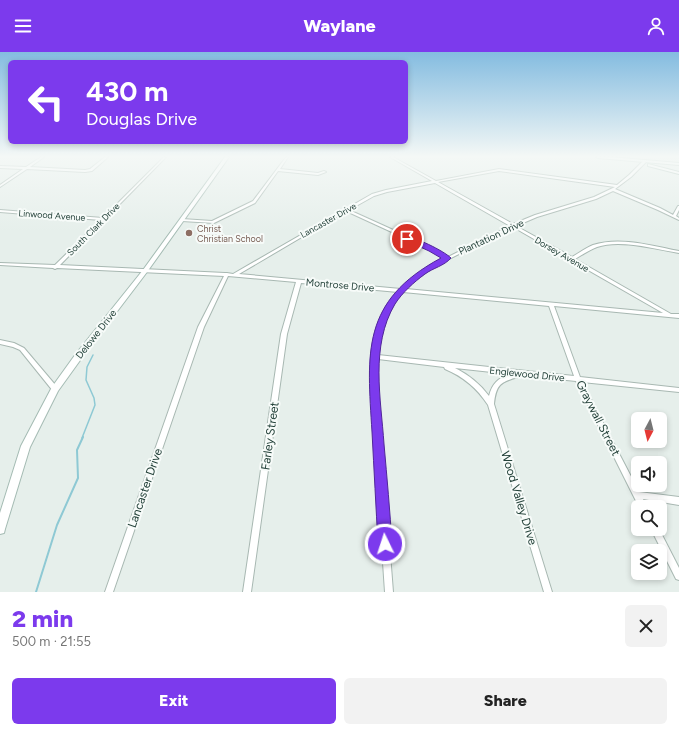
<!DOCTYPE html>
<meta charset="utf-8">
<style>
:root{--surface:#fff;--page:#f2f2f2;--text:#222;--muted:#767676;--accent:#7c3aed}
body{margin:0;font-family:Figtree,sans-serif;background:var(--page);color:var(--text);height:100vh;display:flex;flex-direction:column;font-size:15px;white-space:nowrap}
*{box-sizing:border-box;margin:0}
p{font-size:13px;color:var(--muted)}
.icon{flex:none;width:22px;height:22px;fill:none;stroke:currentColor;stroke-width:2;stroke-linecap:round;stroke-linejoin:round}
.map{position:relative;height:540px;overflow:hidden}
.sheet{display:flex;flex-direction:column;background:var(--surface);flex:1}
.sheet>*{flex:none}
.guide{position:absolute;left:8px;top:8px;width:400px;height:84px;border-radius:6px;box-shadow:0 2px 6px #0003;background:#7c3aed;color:#fff;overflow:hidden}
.needle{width:26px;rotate:187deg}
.buttons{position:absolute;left:631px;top:360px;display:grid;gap:8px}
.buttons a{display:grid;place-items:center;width:36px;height:36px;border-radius:6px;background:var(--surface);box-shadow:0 2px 6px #0003;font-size:20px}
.pin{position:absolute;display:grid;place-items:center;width:34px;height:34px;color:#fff;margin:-17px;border:2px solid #fff;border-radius:50%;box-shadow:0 1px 4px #0007}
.me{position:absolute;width:44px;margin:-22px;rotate:356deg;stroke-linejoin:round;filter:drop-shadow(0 0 3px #0008)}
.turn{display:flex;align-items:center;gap:14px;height:84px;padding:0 12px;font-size:18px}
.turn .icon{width:52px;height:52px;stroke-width:2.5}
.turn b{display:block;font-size:28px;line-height:34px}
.round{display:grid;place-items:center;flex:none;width:42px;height:42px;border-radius:6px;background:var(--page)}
.summary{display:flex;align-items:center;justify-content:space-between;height:68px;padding:0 12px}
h1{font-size:24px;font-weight:800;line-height:30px;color:var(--accent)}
.cta{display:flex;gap:8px;margin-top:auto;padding:8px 12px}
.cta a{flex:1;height:46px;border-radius:6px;background:var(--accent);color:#fff;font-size:16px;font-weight:800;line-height:46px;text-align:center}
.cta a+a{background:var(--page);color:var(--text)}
header{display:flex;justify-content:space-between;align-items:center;height:52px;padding:0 12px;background:var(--accent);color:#fff;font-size:18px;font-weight:800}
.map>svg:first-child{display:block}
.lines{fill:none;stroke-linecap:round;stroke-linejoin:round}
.stream-far1{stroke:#8ec9d4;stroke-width:1.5}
.stream{stroke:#8ec9d4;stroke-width:2}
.street-casing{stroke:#a8b8b2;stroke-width:2}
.secondary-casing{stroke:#a4bbb3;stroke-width:2}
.street{fill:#fff;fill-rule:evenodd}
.secondary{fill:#fff;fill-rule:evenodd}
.route{fill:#7c3aed;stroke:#51269a}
.education-dot{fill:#8d6e63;stroke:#f7fbf9;stroke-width:1.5}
.labels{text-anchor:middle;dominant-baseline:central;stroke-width:4;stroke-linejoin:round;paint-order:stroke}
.far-street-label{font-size:9px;fill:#24423a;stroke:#f7fbf9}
.far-education-label{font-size:9px;fill:#785e54;stroke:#f7fbf9;text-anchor:start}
.street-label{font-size:10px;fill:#24423a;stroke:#f7fbf9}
.near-street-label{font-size:12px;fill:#24423a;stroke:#f7fbf9}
</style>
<header><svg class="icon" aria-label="menu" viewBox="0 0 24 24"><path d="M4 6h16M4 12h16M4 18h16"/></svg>Waylane<svg class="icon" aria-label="person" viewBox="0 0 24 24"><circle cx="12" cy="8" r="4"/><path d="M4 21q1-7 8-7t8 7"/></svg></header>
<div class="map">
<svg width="679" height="540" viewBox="0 0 679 540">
<rect width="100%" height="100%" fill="#e6efeb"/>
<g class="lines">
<!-- stream-far1 -->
<path class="stream-far1" d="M 82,386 L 95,353 L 94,346 L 86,328 L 87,315 L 93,303"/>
<!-- stream -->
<path class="stream" d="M 36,540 L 57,473 L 78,426 L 77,398 L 83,385"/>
<!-- street casing -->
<g class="street-casing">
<g id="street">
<path d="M 41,105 L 44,105 L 30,115 L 85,118 L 90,117 L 105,105 L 108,105 L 92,119 L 85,120 L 27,117 L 0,135 L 0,133 L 23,117 L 0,116 L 0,114 L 26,115 Z"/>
<path d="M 164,105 L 166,105 L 60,213 L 225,221 L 227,221 L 233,222 L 372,142 L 386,138 L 432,129 L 390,105 L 393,105 L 436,129 L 499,117 L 617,133 L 629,123 L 644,108 L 646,108 L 646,110 L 631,125 L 615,137 L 660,156 L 673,163 L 678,154 L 679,154 L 679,158 L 676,164 L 679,166 L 679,168 L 658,158 L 613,139 L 596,147 L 537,165 L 516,174 L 572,205 C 579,201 586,196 593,193 C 620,184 653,194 679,199 L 679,201 C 655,197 620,187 597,195 C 589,198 582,203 575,207 L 671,262 L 679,262 L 679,266 L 554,254 L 580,325 L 679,336 L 679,340 L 582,330 L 639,440 L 679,445 L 679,453 L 643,447 L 647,455 L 639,455 L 576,329 L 519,323 L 518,325 C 500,330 496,333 494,352 L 552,540 L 544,540 L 488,353 C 477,336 464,325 445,317 L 444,315 L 378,307 L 377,333 L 393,540 L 385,540 L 371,333 L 372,305 L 377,280 L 384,261 L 394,244 L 398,240 L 301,231 L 287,282 L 251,540 L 243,540 L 281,282 L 296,230 L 228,224 L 204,275 L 113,540 L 105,540 L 198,275 L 224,224 L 57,216 L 55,217 L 53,216 L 0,213 L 0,211 L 55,213 L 101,168 L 0,160 L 0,158 L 103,166 ZM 499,119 L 615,135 L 594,145 L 535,163 L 513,172 L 438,130 ZM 435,131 L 510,174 L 448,205 L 433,196 L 349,158 L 374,144 L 387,140 ZM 346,159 L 431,198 L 444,206 C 429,215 413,224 401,237 L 239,222 ZM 513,175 L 663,261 L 406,237 C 422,220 445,209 465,199 C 481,191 497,183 513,175 ZM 403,240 L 549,254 L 574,324 L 378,303 C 382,280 386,258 403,240 ZM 455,316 L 510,322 C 498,326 492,332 489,344 C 480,332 469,323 455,316 Z"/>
<path d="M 286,105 L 288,105 L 280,117 L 318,121 L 324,119 L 326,120 L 318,123 L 278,119 L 255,151 L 214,171 L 182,169 L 180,168 L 182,167 L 212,169 L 253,149 Z"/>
<path d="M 0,288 L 14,291 L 24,296 L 57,335 L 58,337 L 57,339 L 53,339 L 20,298 L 13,295 L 0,292 Z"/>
<path d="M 651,477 L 659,477 L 679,516 L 679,528 L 676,527 Z"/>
</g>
</g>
<!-- secondary casing -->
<g class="secondary-casing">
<g id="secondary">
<path d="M 225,105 L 229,105 L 147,220 L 81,307 L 58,339 L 30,395 L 5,477 L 4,481 L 0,482 L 0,461 L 21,394 L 52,335 L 75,303 L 143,218 Z"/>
<path d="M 596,105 L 610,105 L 679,111 L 679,113 L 598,106 Z"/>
<path d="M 648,112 L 679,120 L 679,122 L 648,114 Z"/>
</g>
</g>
<!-- street -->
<use href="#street" class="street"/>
<!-- secondary -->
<use href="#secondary" class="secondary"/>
</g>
<!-- sky -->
<linearGradient id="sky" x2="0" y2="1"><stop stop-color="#84bce0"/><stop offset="0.58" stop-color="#f4f8f6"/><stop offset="1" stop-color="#f4f8f6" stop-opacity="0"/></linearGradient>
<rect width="679" height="180" fill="url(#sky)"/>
<!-- route -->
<path class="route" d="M 405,185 C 414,184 444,199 451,206 C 444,214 433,216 425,222 C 414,230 402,241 395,252 C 370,294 381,347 384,392 C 387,426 390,459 392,492 L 390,497 L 385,499 L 380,497 L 378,492 C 376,455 374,418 372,380 C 367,300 361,249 441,206 L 429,199 L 405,188 Z"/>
<!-- markers -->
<circle class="education-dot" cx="189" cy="181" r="4"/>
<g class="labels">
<!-- far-street labels -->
<g class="far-street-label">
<text transform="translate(52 163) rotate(4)">Linwood Avenue</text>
<text transform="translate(328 168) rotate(-29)">Lancaster Drive</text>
<text transform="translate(93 177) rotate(-45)">South Clark Drive</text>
<text transform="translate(562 202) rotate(30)">Dorsey Avenue</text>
</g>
<!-- far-education labels -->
<g class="far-education-label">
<text x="197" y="176">Christ<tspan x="197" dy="10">Christian School</tspan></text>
</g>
<!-- street labels -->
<g class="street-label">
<text transform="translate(491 185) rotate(-25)">Plantation Drive</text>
<text transform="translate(340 233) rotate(5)">Montrose Drive</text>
<text transform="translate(96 282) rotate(-52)">Delowe Drive</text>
<text transform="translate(527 322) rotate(6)">Englewood Drive</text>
</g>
<!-- near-street labels -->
<g class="near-street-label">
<text transform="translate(598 366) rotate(63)">Graywall Street</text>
<text transform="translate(270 384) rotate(-82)">Farley Street</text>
<text transform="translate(145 436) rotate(-71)">Lancaster Drive</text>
<text transform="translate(519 446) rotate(73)">Wood Valley Drive</text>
</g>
</g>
</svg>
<div class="buttons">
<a><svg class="needle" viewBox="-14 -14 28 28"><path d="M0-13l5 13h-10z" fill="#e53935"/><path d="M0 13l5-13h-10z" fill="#767676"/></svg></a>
<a><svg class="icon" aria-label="sound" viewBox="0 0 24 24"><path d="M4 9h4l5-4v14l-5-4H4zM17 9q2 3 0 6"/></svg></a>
<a><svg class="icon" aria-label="search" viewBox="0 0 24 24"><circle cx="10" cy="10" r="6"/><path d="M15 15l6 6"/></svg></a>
<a><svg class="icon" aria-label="layers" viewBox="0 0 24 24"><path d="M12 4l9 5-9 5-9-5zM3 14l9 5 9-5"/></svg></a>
</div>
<div class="pin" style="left:407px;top:187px;background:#d93025"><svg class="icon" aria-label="arrive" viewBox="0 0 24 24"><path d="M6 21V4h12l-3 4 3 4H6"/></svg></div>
<svg class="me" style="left:385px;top:492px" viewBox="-20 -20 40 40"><circle r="17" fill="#7c3aed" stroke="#fff" stroke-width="3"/><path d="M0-11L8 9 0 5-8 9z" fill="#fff"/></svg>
<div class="guide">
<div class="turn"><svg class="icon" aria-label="left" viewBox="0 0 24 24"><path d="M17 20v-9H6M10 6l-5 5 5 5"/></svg><div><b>430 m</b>Douglas Drive</div></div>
</div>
</div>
<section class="sheet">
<div class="summary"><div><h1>2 min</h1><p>500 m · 21:55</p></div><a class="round"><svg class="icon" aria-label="close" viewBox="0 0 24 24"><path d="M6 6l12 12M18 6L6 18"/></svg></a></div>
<div class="cta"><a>Exit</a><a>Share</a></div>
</section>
